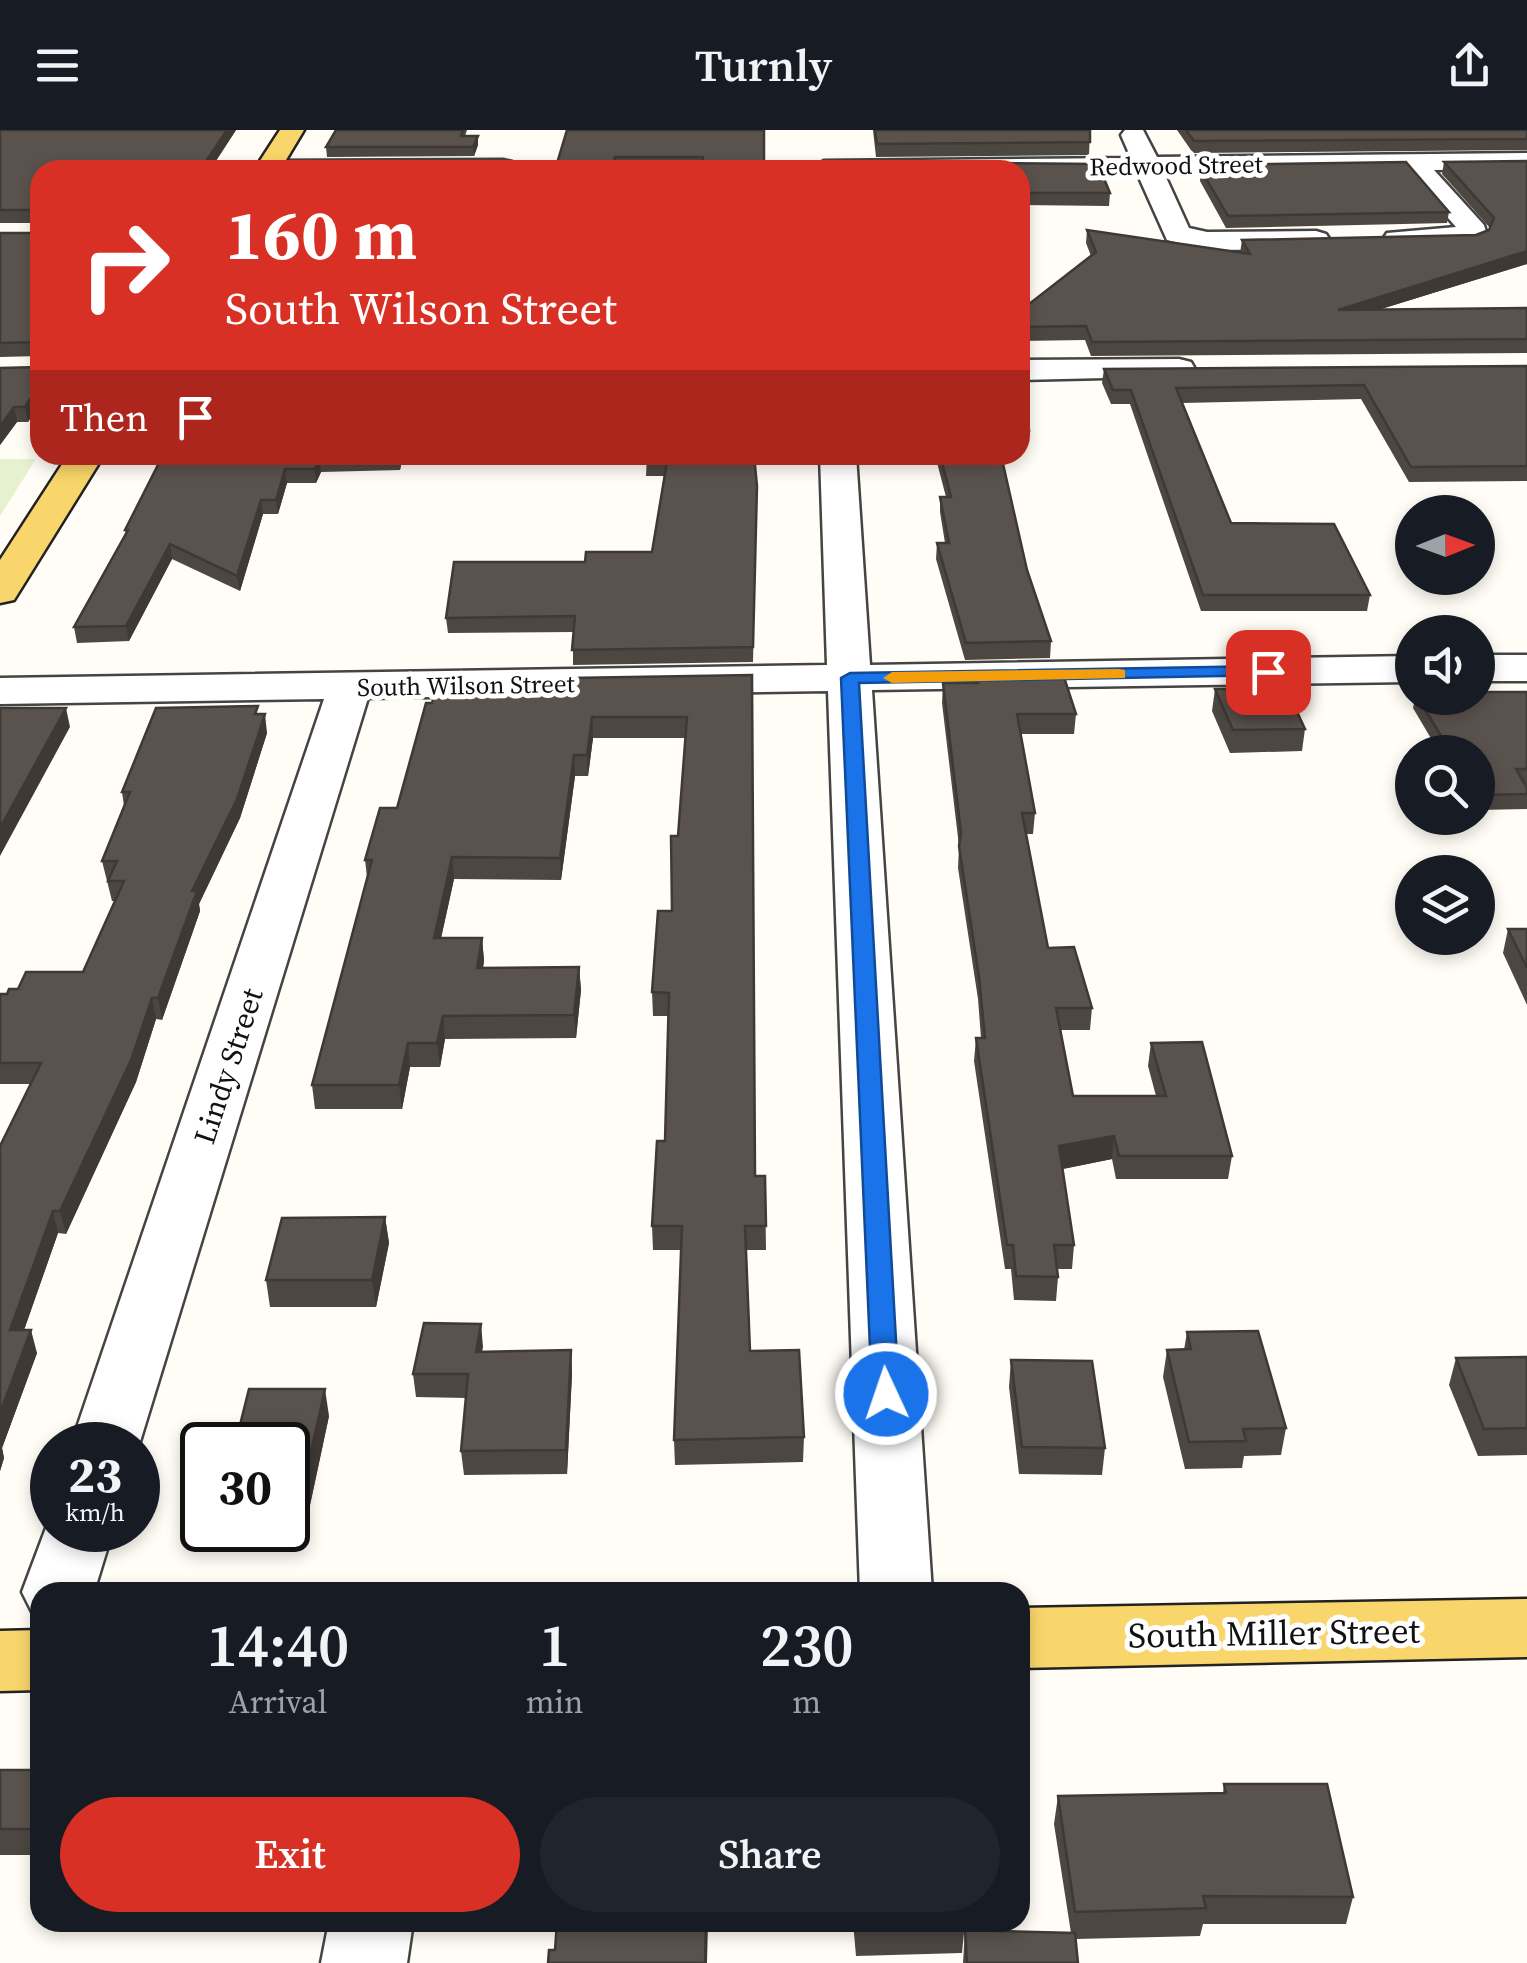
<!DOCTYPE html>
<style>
:root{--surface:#171b24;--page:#20242c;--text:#f1f3f6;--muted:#9ea1a6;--accent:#d93025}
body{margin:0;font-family:"Source Serif 4",serif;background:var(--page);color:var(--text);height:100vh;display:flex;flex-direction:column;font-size:38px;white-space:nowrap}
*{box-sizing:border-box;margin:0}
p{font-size:32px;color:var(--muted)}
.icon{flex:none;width:55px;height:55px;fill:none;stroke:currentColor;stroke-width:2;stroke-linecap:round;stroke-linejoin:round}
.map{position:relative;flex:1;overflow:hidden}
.panel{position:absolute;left:30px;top:1452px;width:1000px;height:350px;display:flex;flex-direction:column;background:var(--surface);border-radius:30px;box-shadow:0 5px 15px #0003}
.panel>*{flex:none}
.guide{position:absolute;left:30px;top:30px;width:1000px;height:305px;border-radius:30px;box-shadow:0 5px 15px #0003;background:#d93025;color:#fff;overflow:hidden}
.needle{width:65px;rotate:89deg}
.buttons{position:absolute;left:1395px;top:365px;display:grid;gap:20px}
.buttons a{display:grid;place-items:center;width:100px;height:100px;border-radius:50%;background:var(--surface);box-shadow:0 5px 15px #0003;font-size:50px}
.speed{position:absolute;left:30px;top:1292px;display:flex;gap:20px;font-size:50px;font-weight:700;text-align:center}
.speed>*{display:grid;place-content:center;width:130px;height:130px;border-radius:50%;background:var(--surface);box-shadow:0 5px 15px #0003;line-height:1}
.speed small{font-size:25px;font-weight:400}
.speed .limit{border:5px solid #111;border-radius:15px;background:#fff;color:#111}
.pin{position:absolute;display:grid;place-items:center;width:85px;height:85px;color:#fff;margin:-42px;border-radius:20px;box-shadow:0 5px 15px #0006}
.me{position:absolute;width:110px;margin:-55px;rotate:357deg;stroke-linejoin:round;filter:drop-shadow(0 0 8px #0008)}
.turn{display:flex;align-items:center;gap:35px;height:210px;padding:0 30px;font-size:45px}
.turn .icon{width:130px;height:130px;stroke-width:2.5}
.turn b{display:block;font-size:70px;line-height:85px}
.then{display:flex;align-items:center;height:95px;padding:0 30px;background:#0003;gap:20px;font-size:38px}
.eta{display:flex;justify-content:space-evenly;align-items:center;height:170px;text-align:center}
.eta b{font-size:60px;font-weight:600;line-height:70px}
.action{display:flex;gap:20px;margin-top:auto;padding:20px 30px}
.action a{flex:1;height:115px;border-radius:60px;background:var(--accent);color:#fff;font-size:40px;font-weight:600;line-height:115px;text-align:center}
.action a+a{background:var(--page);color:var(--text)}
header{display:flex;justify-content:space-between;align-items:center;height:130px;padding:0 30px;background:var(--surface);font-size:45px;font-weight:600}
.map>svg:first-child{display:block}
.pitch{fill:#e6f2cf}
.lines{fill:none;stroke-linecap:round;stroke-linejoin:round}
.minor-casing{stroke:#444;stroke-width:5}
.major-casing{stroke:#222;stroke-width:5}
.minor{fill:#fff;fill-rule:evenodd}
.major{fill:#f9d66b;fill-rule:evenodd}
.wall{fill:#4d4742}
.shaded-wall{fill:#3f3936}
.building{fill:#5a524d;stroke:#3f3936;stroke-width:2.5}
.route{fill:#1a73e8;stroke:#114b97;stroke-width:2.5}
.slow{fill:#f59e0b}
.labels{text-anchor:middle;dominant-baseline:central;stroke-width:10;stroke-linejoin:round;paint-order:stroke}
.far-street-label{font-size:25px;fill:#111;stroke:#fff}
.street-label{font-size:30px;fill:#111;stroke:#fff}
.near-street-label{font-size:35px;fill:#111;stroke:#fff}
</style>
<header><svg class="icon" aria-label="menu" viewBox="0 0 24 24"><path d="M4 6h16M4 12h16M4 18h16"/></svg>Turnly<svg class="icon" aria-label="share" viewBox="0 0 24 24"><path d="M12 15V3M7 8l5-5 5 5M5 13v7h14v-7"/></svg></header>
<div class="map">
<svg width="1527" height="1833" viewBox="0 0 1527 1833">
<rect width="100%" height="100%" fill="#fffdf5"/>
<!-- pitch -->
<path class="pitch" d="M 0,329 L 36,329 L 0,386 Z"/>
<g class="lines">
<!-- minor casing -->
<g class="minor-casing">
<g id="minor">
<path d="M 1125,0 L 1143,0 L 1157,27 L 1527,23 L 1527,39 L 1434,40 L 1484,95 L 1487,105 L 1483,111 L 1473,114 L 1397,118 L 1387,115 L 1383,109 L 1387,103 L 1456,97 L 1406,40 L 1164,43 L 1189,98 L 1207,102 L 1316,101 L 1326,104 L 1330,110 L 1326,116 L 1316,119 L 1207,120 L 1167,110 L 1137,43 L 811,39 L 824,31 L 1131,28 L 1121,5 Z"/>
<path d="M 503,30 L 512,32 L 515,40 L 255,39 L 268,31 Z"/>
<path d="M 1179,229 L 1191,232 L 1195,239 L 1191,246 L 1020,250 L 1020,230 Z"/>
<path d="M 820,325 L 856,325 L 870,535 L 1412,526 L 1412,552 L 872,560 L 932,1462 L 860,1462 L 828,561 L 368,568 L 139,1315 L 71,1315 L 324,569 L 0,574 L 0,548 L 827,535 Z"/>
<rect x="1478" y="525" width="49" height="26"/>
<path d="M 52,1382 L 52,1400 L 113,1400 L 94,1462 L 40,1462 L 40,1485 L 32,1482 L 22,1462 Z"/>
<path d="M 329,1792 L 413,1792 L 407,1833 L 321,1833 Z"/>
</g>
</g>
<!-- major casing -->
<g class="major-casing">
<g id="major">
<path d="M 280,0 L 304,0 L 280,40 L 254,40 Z"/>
<path d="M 68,325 L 104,325 L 14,470 L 0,473 L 0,430 Z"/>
<path d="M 1527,1469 L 1527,1527 L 1020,1538 L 1020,1478 Z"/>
<path d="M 40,1500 L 40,1560 L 0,1561 L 0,1501 Z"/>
</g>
</g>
<!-- minor -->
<use href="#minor" class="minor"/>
<!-- major -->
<use href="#major" class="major"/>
</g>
<!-- wall -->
<g class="wall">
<path d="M 0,0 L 236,0 L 210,40 L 40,93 L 0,93 Z"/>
<path d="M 336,0 L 467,0 L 465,6 L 478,6 L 478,15 L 474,26 L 327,27 L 326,17 Z"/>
<path d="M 567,0 L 764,0 L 764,40 L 702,40 L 703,37 L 615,38 Z"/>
<path d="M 873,0 L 1090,0 L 1089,25 L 876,27 Z"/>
<path d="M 1177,0 L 1527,0 L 1527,20 L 1193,23 Z"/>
<path d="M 1527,31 L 1527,134 L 1381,179 L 1527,178 L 1527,223 L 1091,226 L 1085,210 L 1020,211 L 1020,181 L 1091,126 L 1086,113 L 1087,100 L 1240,123 L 1242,110 L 1476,105 L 1489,100 L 1490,98 L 1442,44 L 1444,32 Z"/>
<path d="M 878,32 L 1098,34 L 1110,63 L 1109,76 L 1020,75 L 1020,40 L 878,40 Z"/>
<path d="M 1210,35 L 1449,82 L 1447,93 L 1226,98 L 1200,51 L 1201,40 L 1209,40 Z"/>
<path d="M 0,103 L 40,103 L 40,282 L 38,284 L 33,284 L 28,292 L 17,292 L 0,315 L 0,238 L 40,237 L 40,226 L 0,227 Z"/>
<path d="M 1527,236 L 1527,351 L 1409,352 L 1361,269 L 1182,273 L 1231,393 L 1370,465 L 1367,481 L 1201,481 L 1130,274 L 1111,274 L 1102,253 L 1104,239 Z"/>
<path d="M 1020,252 L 1029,300 L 1028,314 L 1020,314 Z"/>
<path d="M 163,325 L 403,325 L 400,340 L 321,342 L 316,353 L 287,353 L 278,384 L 263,384 L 240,461 L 172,429 L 129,511 L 77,513 L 74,497 L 126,405 L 125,400 Z"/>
<path d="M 647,325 L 770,325 L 770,334 L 755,333 L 757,370 L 753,532 L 573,535 L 573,502 L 448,503 L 446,488 L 585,432 L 652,422 L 664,346 L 646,346 Z"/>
<path d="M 935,325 L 1001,325 L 1027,440 L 1051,511 L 1050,528 L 965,530 L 936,429 L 937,413 L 945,413 L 940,382 L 940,367 L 946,367 Z"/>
<path d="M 975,542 L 1076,584 L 1074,604 L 1021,604 L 1035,683 L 1033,704 L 1026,704 L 1048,818 L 1092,878 L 1090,900 L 1061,900 L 1073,966 L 1156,966 L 1148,936 L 1151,913 L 1232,1026 L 1228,1049 L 1116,1049 L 1112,1029 L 1063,1039 L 1074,1115 L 1072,1139 L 1057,1139 L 1058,1147 L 1056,1171 L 1014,1170 L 1011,1139 L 1005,1139 L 974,931 L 976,908 L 981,908 L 978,869 L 958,738 L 959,716 L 942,573 L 943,553 L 974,553 Z"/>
<path d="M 752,545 L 755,1046 L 765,1046 L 766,1120 L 746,1120 L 750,1221 L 804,1307 L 803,1332 L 675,1335 L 674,1310 L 681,1120 L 653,1120 L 652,1096 L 665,1011 L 669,886 L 653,886 L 652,862 L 672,781 L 685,608 L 593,608 L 588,646 L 575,646 L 561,750 L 454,749 L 441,808 L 482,808 L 484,831 L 483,838 L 579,837 L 581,860 L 576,908 L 445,909 L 440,937 L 410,937 L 402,979 L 315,979 L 312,955 L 367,747 L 365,730 L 397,678 L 568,563 Z"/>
<path d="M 1215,559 L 1305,599 L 1302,621 L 1230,623 L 1212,581 Z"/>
<path d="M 1527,562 L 1527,655 L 1525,655 L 1527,658 L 1527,679 L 1478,680 L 1478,622 L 1439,622 L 1413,578 L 1415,568 L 1478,568 Z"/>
<path d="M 259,584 L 267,603 L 240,688 L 199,774 L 200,781 L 162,890 L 156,889 L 136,952 L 66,1104 L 58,1103 L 24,1200 L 37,1223 L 2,1318 L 4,1328 L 0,1341 L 0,1016 L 31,954 L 0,954 L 0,864 L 7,864 L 83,842 L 115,771 L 112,771 L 102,731 L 124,676 L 122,662 Z"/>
<path d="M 1508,799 L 1527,799 L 1527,875 L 1503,823 Z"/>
<path d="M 385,1087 L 389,1113 L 376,1177 L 270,1177 L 266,1150 Z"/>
<path d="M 481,1194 L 482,1222 L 571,1220 L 572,1244 L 567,1344 L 464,1345 L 461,1321 L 466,1268 L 416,1267 L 413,1244 Z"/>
<path d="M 1187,1202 L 1286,1298 L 1281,1325 L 1244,1326 L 1242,1338 L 1185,1339 L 1163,1247 L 1167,1220 L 1184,1220 Z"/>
<path d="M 1527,1227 L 1527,1325 L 1478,1326 L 1449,1255 L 1456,1228 Z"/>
<path d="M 1011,1230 L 1105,1318 L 1102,1345 L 1019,1344 L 1009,1257 Z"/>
<path d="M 329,1286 L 310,1375 L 288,1375 L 288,1315 Z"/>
<rect x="0" y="1640" width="40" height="85"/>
<path d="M 1224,1654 L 1353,1767 L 1346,1794 L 1203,1794 L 1200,1806 L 1076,1809 L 1078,1833 L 963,1833 L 965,1800 L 1071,1803 L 1054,1694 L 1058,1666 L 1223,1663 Z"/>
<path d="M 853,1792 L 965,1792 L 962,1823 L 856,1826 Z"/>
</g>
<!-- shaded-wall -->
<g class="shaded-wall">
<path d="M 227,0 L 236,0 L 210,40 L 200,40 Z"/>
<path d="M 478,6 L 478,15 L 474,26 L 473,17 Z"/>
<path d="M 1527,121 L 1527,134 L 1336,193 L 1338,180 Z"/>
<path d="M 40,263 L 40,282 L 38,284 L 35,269 Z"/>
<path d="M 30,269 L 33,284 L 28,292 L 25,277 Z"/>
<path d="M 14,277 L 17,292 L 0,315 L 0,296 Z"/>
<path d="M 399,325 L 403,325 L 400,340 L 399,326 Z"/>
<path d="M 319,328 L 321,342 L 316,353 L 315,339 Z"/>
<path d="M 285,339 L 287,353 L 278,384 L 276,370 Z"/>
<path d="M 261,370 L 263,384 L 240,461 L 237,446 Z"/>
<path d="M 170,414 L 172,429 L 129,511 L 126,496 Z"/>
<path d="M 66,578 L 70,597 L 0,726 L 0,698 Z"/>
<path d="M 265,584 L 267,603 L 240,688 L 199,774 L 200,781 L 162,890 L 158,868 L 192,761 Z"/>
<path d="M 592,587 L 593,608 L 588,646 L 587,625 Z"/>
<path d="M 574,625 L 575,646 L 561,750 L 560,728 Z"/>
<path d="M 452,727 L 454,749 L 436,831 L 434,808 Z"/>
<path d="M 482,808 L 484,831 L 479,861 L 477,838 Z"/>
<path d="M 579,837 L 581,860 L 576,908 L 574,885 Z"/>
<path d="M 152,868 L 156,889 L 136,952 L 66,1104 L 60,1081 Z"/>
<path d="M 443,886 L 445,909 L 440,937 L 437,913 Z"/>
<path d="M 408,913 L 410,937 L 402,979 L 399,955 Z"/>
<path d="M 1114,1006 L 1112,1029 L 1057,1040 L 1059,1016 Z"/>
<path d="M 53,1081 L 58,1103 L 16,1223 L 10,1200 Z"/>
<path d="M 385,1087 L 389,1113 L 376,1177 L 372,1150 Z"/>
<path d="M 481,1194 L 483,1217 L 478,1246 L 476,1222 Z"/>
<path d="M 31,1200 L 37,1223 L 2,1318 L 4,1328 L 0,1341 L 0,1283 Z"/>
<path d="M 571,1220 L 572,1244 L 567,1344 L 566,1320 Z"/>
<path d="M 325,1259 L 329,1286 L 310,1375 L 305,1348 Z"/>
<path d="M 706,1792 L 708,1792 L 707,1833 L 705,1833 Z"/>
</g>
<!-- building -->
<g class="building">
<path d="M 0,0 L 227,0 L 200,40 L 40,40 L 40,80 L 0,80 Z"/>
<path d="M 336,0 L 463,0 L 461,6 L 478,6 L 473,17 L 326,17 Z"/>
<path d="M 567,0 L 764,0 L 764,35 L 756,35 L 756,40 L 702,40 L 703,27 L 615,27 L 612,40 L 555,40 Z"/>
<path d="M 875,0 L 1090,0 L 1090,12 L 877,14 Z"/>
<path d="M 1186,0 L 1527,0 L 1527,9 L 1194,11 Z"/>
<path d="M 1527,31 L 1527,121 L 1338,180 L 1527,178 L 1527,209 L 1092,212 L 1086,196 L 1020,197 L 1020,181 L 1096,122 L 1087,100 L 1250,124 L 1242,110 L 1476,105 L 1489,100 L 1494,88 L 1444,32 Z"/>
<path d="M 317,32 L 467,33 L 464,40 L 312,40 Z"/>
<path d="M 878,32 L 1098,34 L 1110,63 L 1020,63 L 1020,40 L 880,40 Z"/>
<path d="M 1406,32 L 1449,82 L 1228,86 L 1201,40 L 1213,40 L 1210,35 Z"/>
<path d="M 0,103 L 40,103 L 40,263 L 35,269 L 30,269 L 25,277 L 14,277 L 0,296 L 0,238 L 40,237 L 40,212 L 0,213 Z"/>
<path d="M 1527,236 L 1527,336 L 1411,337 L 1364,255 L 1176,258 L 1231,393 L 1334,394 L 1370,465 L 1203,465 L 1131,260 L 1113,260 L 1104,239 Z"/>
<path d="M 1020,252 L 1029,300 L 1020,299 Z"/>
<path d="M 163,325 L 399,325 L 399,326 L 319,328 L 315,339 L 285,339 L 276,370 L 261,370 L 237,446 L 170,414 L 126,496 L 74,497 L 128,400 L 125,400 Z"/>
<path d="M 647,325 L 754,325 L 757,356 L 753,517 L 572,520 L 575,486 L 446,488 L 454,432 L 585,432 L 586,422 L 652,422 L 667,332 L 646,332 Z"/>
<path d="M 940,325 L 1001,325 L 1027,440 L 1051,511 L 966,513 L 937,413 L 949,413 L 940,367 L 951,367 Z"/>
<path d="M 1062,541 L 1076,584 L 1017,584 L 1035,683 L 1022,683 L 1048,818 L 1074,817 L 1092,878 L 1056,878 L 1073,966 L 1166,966 L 1151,913 L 1202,912 L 1232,1026 L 1119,1026 L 1114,1006 L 1059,1016 L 1074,1115 L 1054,1115 L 1058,1147 L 1016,1146 L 1013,1115 L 1007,1115 L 976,908 L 985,908 L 979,847 L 959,716 L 961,703 L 943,553 L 978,553 L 975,542 Z"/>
<path d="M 752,545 L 755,1046 L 765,1046 L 766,1096 L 745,1096 L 750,1221 L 799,1220 L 804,1307 L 674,1310 L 682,1096 L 652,1096 L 657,1011 L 665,1011 L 669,863 L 652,862 L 658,781 L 672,781 L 671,706 L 678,706 L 687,587 L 592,587 L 587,625 L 574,625 L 560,728 L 452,727 L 434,808 L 482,808 L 477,838 L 579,837 L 574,885 L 443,886 L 437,913 L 408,913 L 399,955 L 312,955 L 372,730 L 365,730 L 380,678 L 397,678 L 426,573 L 432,573 L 435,562 L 568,563 L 569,548 Z"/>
<path d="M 1286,558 L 1305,599 L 1233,600 L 1215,559 Z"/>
<path d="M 1478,562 L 1527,562 L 1527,639 L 1516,639 L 1527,658 L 1527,664 L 1478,665 L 1478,622 L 1451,622 L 1418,568 L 1478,568 Z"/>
<path d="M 258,576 L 255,584 L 265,584 L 237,669 L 192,761 L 197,761 L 158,868 L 152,868 L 131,930 L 60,1081 L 53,1081 L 10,1200 L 31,1200 L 0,1283 L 0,1016 L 41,933 L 0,933 L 0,864 L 7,864 L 9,859 L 18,859 L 26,842 L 83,842 L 124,751 L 108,751 L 117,731 L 102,731 L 130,662 L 122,662 L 156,578 Z"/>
<path d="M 0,578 L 66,578 L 0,698 Z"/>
<path d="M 1508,799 L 1527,799 L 1527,838 Z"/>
<path d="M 385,1087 L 372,1150 L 266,1150 L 282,1088 Z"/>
<path d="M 424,1193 L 481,1194 L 476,1222 L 571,1220 L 566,1320 L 461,1321 L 468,1244 L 413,1244 Z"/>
<path d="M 1258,1201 L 1286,1298 L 1243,1299 L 1246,1311 L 1189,1312 L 1167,1220 L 1191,1219 L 1187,1202 Z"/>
<path d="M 1527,1227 L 1527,1298 L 1484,1299 L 1456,1228 Z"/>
<path d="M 1011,1230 L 1092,1231 L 1105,1318 L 1022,1317 Z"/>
<path d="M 249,1259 L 325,1259 L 305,1348 L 288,1348 L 288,1315 L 235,1315 Z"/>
<rect x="0" y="1640" width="40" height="59"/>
<path d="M 1224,1654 L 1327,1654 L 1353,1767 L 1203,1766 L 1206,1778 L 1075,1782 L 1058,1666 L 1226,1663 Z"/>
<path d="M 557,1792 L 706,1792 L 705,1833 L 548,1833 L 549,1820 L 555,1820 Z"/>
<path d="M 856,1792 L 965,1792 L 965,1795 L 857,1799 Z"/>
<path d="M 965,1800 L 1075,1803 L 1078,1833 L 967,1833 Z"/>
</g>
<!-- route -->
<path class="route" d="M 1268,536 L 1274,538 L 1274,545 L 859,553 L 899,1264 L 895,1271 L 876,1271 L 872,1264 L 841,548 L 850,543 Z"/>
<!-- slow -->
<path class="slow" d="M 1119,539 L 1125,540 L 1125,548 L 892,553 L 883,548 L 892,542 Z"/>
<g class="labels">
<!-- far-street labels -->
<g class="far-street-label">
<text transform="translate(1176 35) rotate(-1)">Redwood Street</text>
<text transform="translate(466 555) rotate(-1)">South Wilson Street</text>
</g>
<!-- street labels -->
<g class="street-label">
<text transform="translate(228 936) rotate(-72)">Lindy Street</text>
</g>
<!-- near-street labels -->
<g class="near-street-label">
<text transform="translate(1274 1503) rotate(-1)">South Miller Street</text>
</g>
</g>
</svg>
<div class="buttons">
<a><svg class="needle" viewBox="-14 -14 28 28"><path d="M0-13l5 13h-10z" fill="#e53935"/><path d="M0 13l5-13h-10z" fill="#9ea1a6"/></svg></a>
<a><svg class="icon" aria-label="sound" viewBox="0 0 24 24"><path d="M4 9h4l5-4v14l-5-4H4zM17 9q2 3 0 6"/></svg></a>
<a><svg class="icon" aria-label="search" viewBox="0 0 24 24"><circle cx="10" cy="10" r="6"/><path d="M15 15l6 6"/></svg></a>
<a><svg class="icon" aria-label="layers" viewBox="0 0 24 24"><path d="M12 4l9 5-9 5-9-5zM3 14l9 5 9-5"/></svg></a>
</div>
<div class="speed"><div>23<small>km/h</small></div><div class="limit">30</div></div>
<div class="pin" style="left:1268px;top:542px;background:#d93025"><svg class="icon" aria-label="arrive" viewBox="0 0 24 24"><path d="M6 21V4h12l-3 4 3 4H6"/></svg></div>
<svg class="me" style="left:886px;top:1264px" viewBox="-20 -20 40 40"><circle r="17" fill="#1a73e8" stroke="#fff" stroke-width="3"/><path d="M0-11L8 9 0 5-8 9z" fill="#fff"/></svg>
<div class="guide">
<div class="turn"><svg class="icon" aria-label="right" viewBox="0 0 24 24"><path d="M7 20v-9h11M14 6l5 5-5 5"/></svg><div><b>160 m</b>South Wilson Street</div></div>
<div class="then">Then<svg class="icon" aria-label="arrive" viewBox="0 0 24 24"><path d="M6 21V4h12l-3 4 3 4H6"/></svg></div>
</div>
<section class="panel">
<div class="eta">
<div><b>14:40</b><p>Arrival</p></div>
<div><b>1</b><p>min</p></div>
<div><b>230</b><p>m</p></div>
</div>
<div class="action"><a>Exit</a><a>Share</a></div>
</section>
</div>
